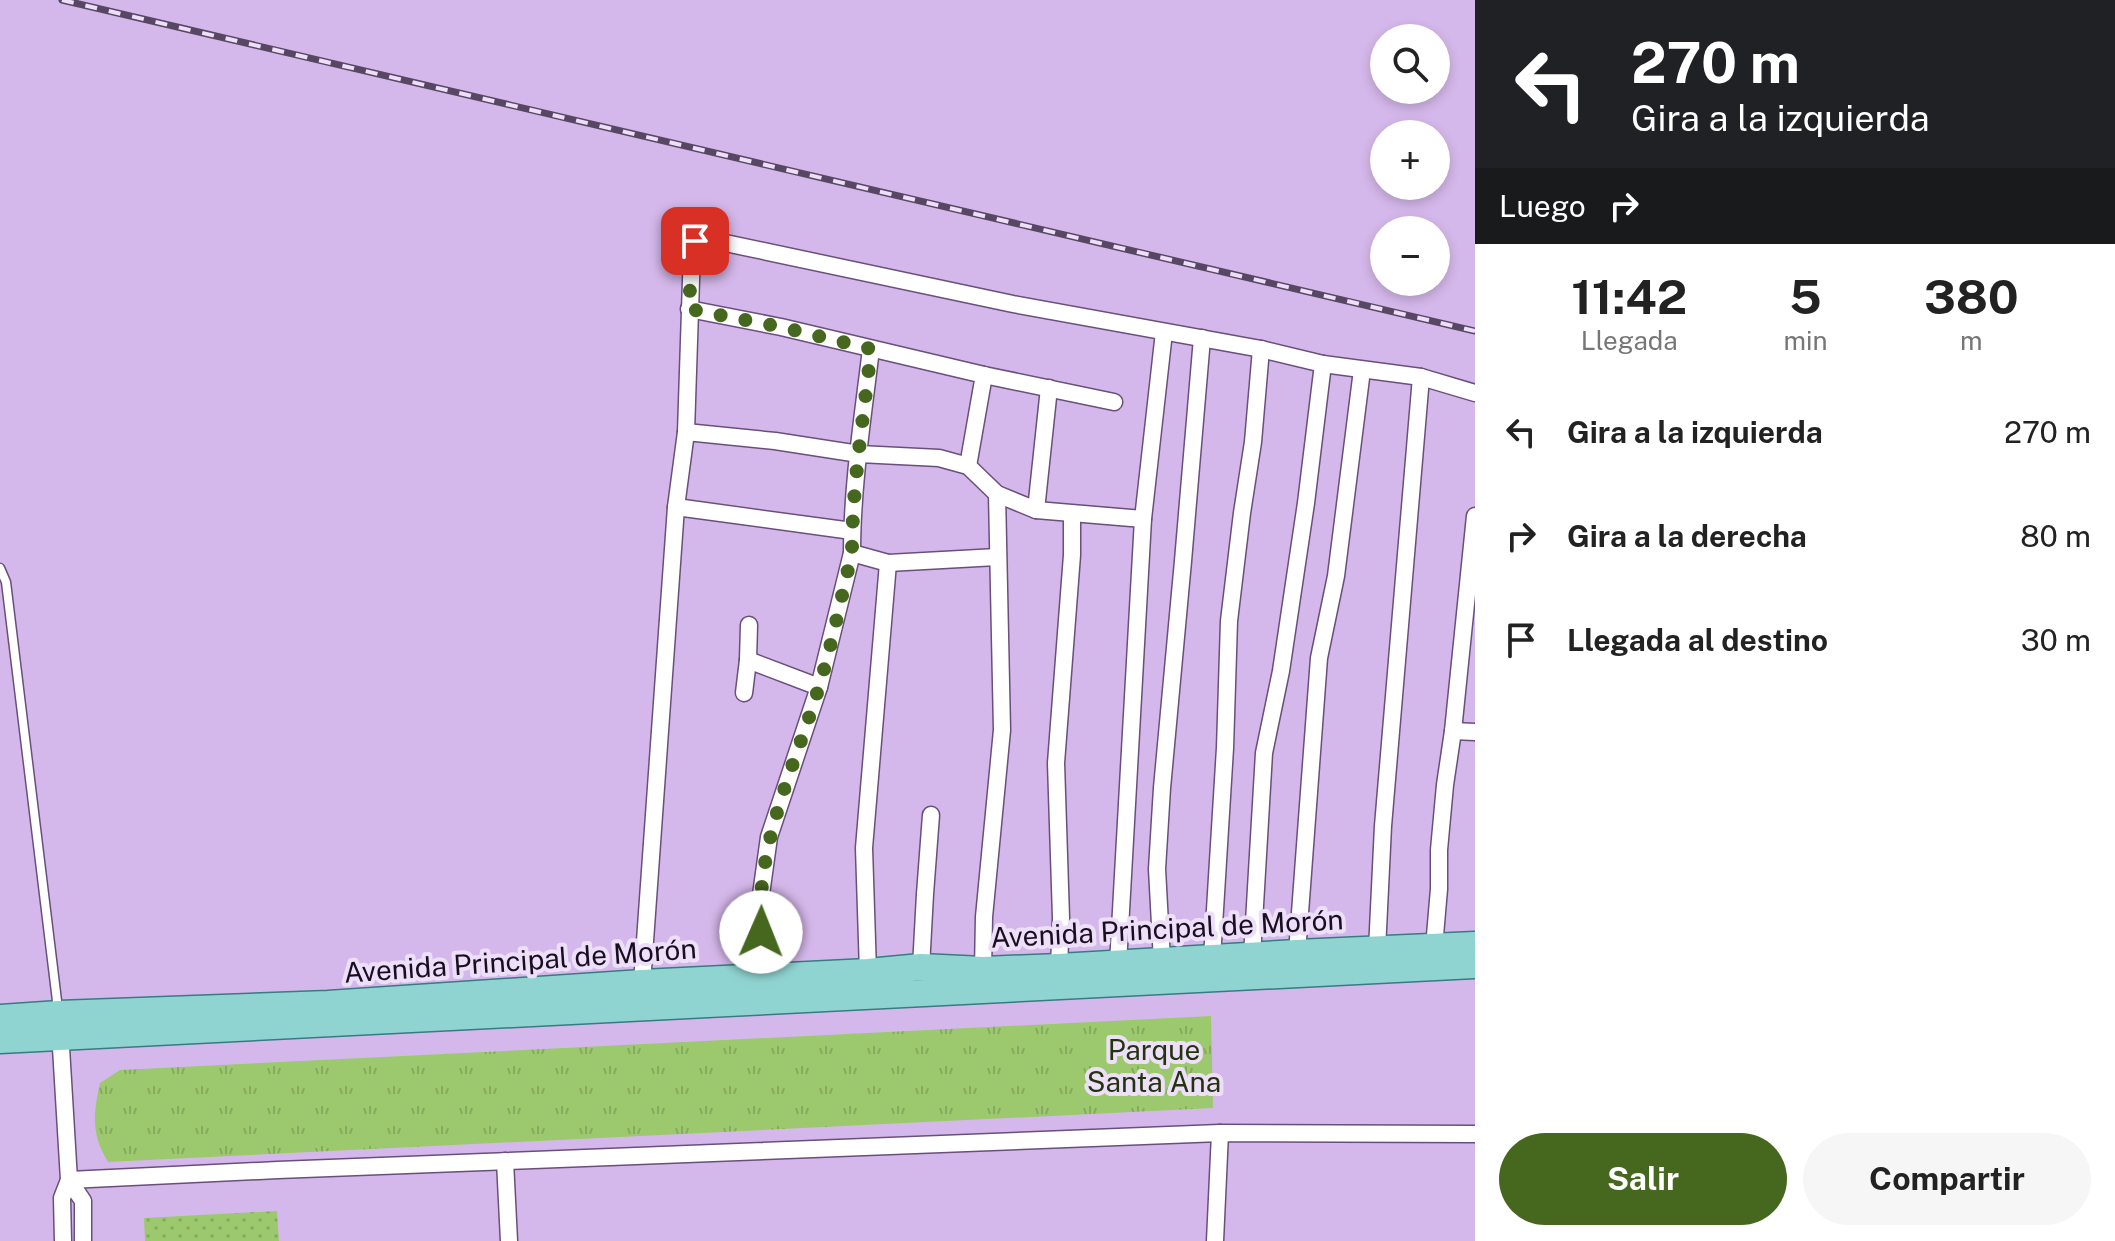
<!DOCTYPE html>
<html lang="es">
<meta charset="utf-8">
<style>
:root{--surface:#fff;--page:#f6f6f6;--text:#222;--muted:#767676;--accent:#46671e}
body{margin:0;font-family:"Public Sans",sans-serif;background:var(--page);color:var(--text);height:100vh;display:flex;flex-direction:column;font-size:30px;white-space:nowrap}
*{box-sizing:border-box;margin:0}
p{font-size:26px;color:var(--muted)}
.icon{flex:none;width:44px;height:44px;fill:none;stroke:currentColor;stroke-width:2;stroke-linecap:round;stroke-linejoin:round}
.map{position:relative;flex:1;overflow:hidden}
.panel{display:flex;flex-direction:column;background:var(--surface);width:640px}
.panel>*{flex:none}
.hud{background:#202124;color:#fff;overflow:hidden}
.controls{position:absolute;left:1370px;top:24px;display:grid;gap:16px}
.controls a{display:grid;place-items:center;width:80px;height:80px;border-radius:50%;background:var(--surface);box-shadow:0 4px 12px #0003;font-size:40px}
.pin{position:absolute;display:grid;place-items:center;width:68px;height:68px;color:#fff;margin:-34px;border-radius:16px;box-shadow:0 4px 12px #0006}
.me{position:absolute;width:88px;margin:-44px;rotate:1deg;stroke-linejoin:round;filter:drop-shadow(0 0 6px #0008)}
.turn{display:flex;align-items:center;gap:28px;height:168px;padding:0 24px;font-size:36px}
.turn .icon{width:104px;height:104px;stroke-width:2.5}
.turn b{display:block;font-size:56px;line-height:68px}
.then{display:flex;align-items:center;height:76px;padding:0 24px;background:#0003;gap:16px;font-size:30px}
.eta{display:flex;justify-content:space-evenly;align-items:center;height:136px;text-align:center}
.eta b{font-size:48px;font-weight:700;line-height:56px}
.cta{display:flex;gap:16px;margin-top:auto;padding:16px 24px}
.cta a{flex:1;height:92px;border-radius:48px;background:var(--accent);color:#fff;font-size:32px;font-weight:700;line-height:92px;text-align:center}
.cta a+a{background:var(--page);color:var(--text)}
ul{padding:0;list-style:none}
li{display:flex;align-items:center;gap:24px;height:104px;padding:0 24px}
li div{flex:1}
li b{display:block;font-size:30px}
li em{font-style:normal}
main{display:flex;flex:1;min-height:0}
.map>svg:first-child{display:block}
.grass{fill:url(#grass-dots)}
.park{fill:url(#park-tufts)}
.lines{fill:none;stroke-linecap:round;stroke-linejoin:round}
.lane-casing{stroke:#694f7c;stroke-width:11}
.street-casing{stroke:#694f7c;stroke-width:19}
.primary-casing{stroke:#367c80;stroke-width:29}
.lane{stroke:#fff;stroke-width:8}
.street{stroke:#fff;stroke-width:16}
.primary{stroke:#90d4d1;stroke-width:26}
.rail-casing{stroke:#584764;stroke-width:7}
.rail{stroke:#eedff9;stroke-width:4;stroke-dasharray:12;stroke-linecap:butt}
.route{stroke:#46671e;stroke-width:14;stroke-dasharray:0 25.2}
.labels{text-anchor:middle;dominant-baseline:central;stroke-width:8;stroke-linejoin:round;paint-order:stroke}
.street-label{font-size:28px;fill:#190e21;stroke:#eedff9}
.park-label{font-size:28px;fill:#22330d;stroke:#eedff9}
</style>
<main>
<div class="map">
<svg width="1475" height="1241" viewBox="0 0 1475 1241">
<defs>
<pattern id="grass-dots" width="8" height="8" patternUnits="userSpaceOnUse" patternTransform="scale(2)"><rect width="8" height="8" fill="#9cc96e"/><path d="M2 2h.1M6 6h.1" fill="none" stroke="#86ab5f" stroke-width="1.8" stroke-linecap="round"/></pattern>
<pattern id="park-tufts" width="24" height="20" patternUnits="userSpaceOnUse" patternTransform="scale(2)"><rect width="24" height="20" fill="#9cc96e"/><path d="M3 7l-1-3M5 7V3M7 7l1-3M15 17l-1-3M17 17v-4M19 17l1-3" fill="none" stroke="#86ab5f"/></pattern>
</defs>
<rect width="100%" height="100%" fill="#d5b8eb"/>
<!-- grass -->
<path class="grass" d="M 277,1211 L 279,1241 L 145,1241 L 144,1218 Z"/>
<!-- park -->
<path class="park" d="M 1211,1016 L 1213,1108 L 108,1162 C 91,1135 93,1114 100,1083 L 120,1070 Z"/>
<g class="lines">
<!-- lane casing -->
<g class="lane-casing">
<path id="lane" d="M 0,568 L 6,582 L 58,1009"/>
</g>
<!-- street casing -->
<g class="street-casing">
<g id="street">
<path d="M 689,309 L 781,327 L 984,375 L 1114,402"/>
<path d="M 686,432 L 775,441 L 859,454 L 939,458 L 968,466 L 997,494 L 1036,510 L 1143,519"/>
<path d="M 968,466 L 984,375"/>
<path d="M 676,507 L 852,531"/>
<path d="M 1036,510 L 1049,388"/>
<path d="M 852,553 L 888,563 L 997,557"/>
<path d="M 748,660 L 819,687"/>
<path d="M 744,693 L 748,660 L 749,625"/>
<path d="M 1453,731 L 1475,732"/>
<path d="M 1434,947 L 1439,889 L 1439,850 L 1445,785 L 1453,731 L 1475,516"/>
<path d="M 1377,950 L 1383,826 L 1421,377"/>
<path d="M 1297,953 L 1319,658 L 1336,576 L 1362,370"/>
<path d="M 1252,956 L 1264,753 L 1281,671 L 1306,503 L 1323,364"/>
<path d="M 1212,958 L 1225,748 L 1229,621 L 1242,513 L 1253,442 L 1261,349"/>
<path d="M 1162,961 L 1157,869 L 1162,788 L 1183,561 L 1202,338"/>
<path d="M 1118,964 L 1143,519 L 1164,332"/>
<path d="M 921,967 L 925,894 L 931,815"/>
<path d="M 1059,967 L 1061,918 L 1056,763 L 1072,555 L 1072,514"/>
<path d="M 983,970 L 984,917 L 1002,730 L 997,494"/>
<path d="M 868,972 L 864,848 L 888,563"/>
<path d="M 764,977 L 759,909 L 769,837 L 819,687 L 852,553 C 852,485 863,416 871,349"/>
<path d="M 642,983 L 676,507 L 686,432 L 692,250 L 695,241 L 702,238 L 1013,304 L 1261,349 L 1323,364 L 1421,377 L 1475,393"/>
<path d="M 60,1031 L 69,1180 L 62,1198 L 63,1241"/>
<path d="M 505,1161 L 509,1241"/>
<path d="M 69,1180 L 278,1170 L 1220,1133 L 1475,1134"/>
<path d="M 69,1180 L 83,1201 L 83,1241"/>
<path d="M 1215,1241 L 1220,1133"/>
</g>
</g>
<!-- primary casing -->
<g class="primary-casing">
<g id="primary">
<path d="M 0,1018 L 59,1014 L 328,1004 L 642,983 L 868,972 L 921,967 L 983,970 L 1059,967 L 1297,953 L 1475,945"/>
<path d="M 0,1040 L 1475,965"/>
</g>
</g>
<!-- lane -->
<use href="#lane" class="lane"/>
<!-- street -->
<use href="#street" class="street"/>
<!-- primary -->
<use href="#primary" class="primary"/>
<!-- rail casing -->
<g class="rail-casing">
<path id="rail" d="M 62,0 L 1475,331"/>
</g>
<!-- rail -->
<use href="#rail" class="rail"/>
</g>
<g class="lines">
<!-- route -->
<path class="route" d="M 695,241 L 692,250 L 689,309 L 781,327 L 871,349 C 864,416 852,485 852,553 C 841,598 832,645 818,690 C 794,768 755,847 761,932"/>
</g>
<g class="labels">
<!-- street labels -->
<g class="street-label">
<text transform="translate(1167 928) rotate(-3)">Avenida Principal de Morón</text>
<text transform="translate(520 960) rotate(-4)">Avenida Principal de Morón</text>
</g>
<!-- park labels -->
<g class="park-label">
<text x="1154" y="1049">Parque<tspan x="1154" dy="32">Santa Ana</tspan></text>
</g>
</g>
</svg>
<div class="controls">
<a><svg class="icon" aria-label="search" viewBox="0 0 24 24"><circle cx="10" cy="10" r="6"/><path d="M15 15l6 6"/></svg></a>
<a>+</a>
<a>−</a>
</div>
<div class="pin" style="left:695px;top:241px;background:#d93025"><svg class="icon" aria-label="arrive" viewBox="0 0 24 24"><path d="M6 21V4h12l-3 4 3 4H6"/></svg></div>
<svg class="me" style="left:761px;top:932px" viewBox="-20 -20 40 40"><circle r="19" fill="#fff"/><path d="M0-13L10 11 0 6-10 11z" fill="#46671e"/></svg>
</div>
<section class="panel">
<div class="hud">
<div class="turn"><svg class="icon" aria-label="left" viewBox="0 0 24 24"><path d="M17 20v-9H6M10 6l-5 5 5 5"/></svg><div><b>270 m</b>Gira a la izquierda</div></div>
<div class="then">Luego<svg class="icon" aria-label="right" viewBox="0 0 24 24"><path d="M7 20v-9h11M14 6l5 5-5 5"/></svg></div>
</div>
<div class="eta">
<div><b>11:42</b><p>Llegada</p></div>
<div><b>5</b><p>min</p></div>
<div><b>380</b><p>m</p></div>
</div>
<ul>
<li><svg class="icon" aria-label="left" viewBox="0 0 24 24"><path d="M17 20v-9H6M10 6l-5 5 5 5"/></svg><div><b>Gira a la izquierda</b></div><em>270 m</em></li>
<li><svg class="icon" aria-label="right" viewBox="0 0 24 24"><path d="M7 20v-9h11M14 6l5 5-5 5"/></svg><div><b>Gira a la derecha</b></div><em>80 m</em></li>
<li><svg class="icon" aria-label="arrive" viewBox="0 0 24 24"><path d="M6 21V4h12l-3 4 3 4H6"/></svg><div><b>Llegada al destino</b></div><em>30 m</em></li>
</ul>
<div class="cta"><a>Salir</a><a>Compartir</a></div>
</section>
</main>
